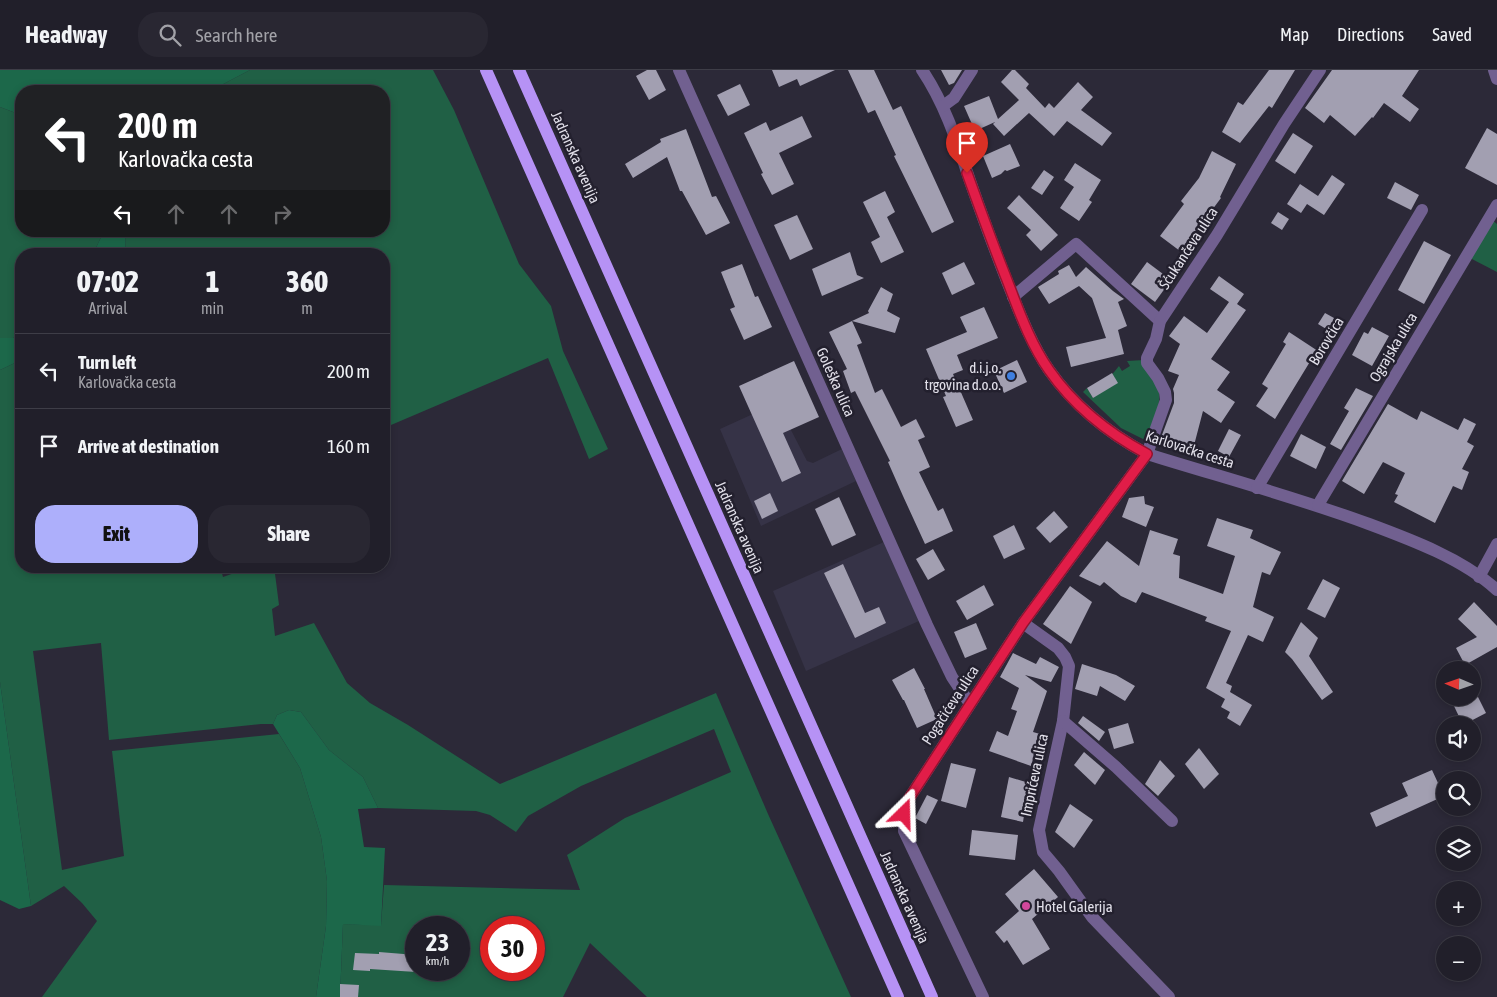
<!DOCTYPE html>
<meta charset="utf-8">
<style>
:root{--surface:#211f2a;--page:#292732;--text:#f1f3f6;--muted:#a2a2a8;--line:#3e3d47;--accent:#adaffb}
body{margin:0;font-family:"Asap Condensed",sans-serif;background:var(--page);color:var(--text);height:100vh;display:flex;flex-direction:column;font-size:19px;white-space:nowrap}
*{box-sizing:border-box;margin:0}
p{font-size:16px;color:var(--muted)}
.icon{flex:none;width:28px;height:28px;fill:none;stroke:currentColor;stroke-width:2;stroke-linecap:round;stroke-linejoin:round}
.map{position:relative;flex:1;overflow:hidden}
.details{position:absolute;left:15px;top:178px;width:375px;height:325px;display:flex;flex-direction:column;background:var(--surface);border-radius:20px;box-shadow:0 2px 8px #0003,0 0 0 1px var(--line)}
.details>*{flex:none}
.banner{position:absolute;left:15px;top:15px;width:375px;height:152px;border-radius:20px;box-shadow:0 2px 8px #0003,0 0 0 1px var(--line);background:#202124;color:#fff;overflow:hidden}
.needle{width:32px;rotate:272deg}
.tools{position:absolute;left:1436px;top:591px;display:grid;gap:10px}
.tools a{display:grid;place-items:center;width:45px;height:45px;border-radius:50%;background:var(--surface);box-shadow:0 2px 8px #0003,0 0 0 1px var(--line);font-size:25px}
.speed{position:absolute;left:405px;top:846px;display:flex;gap:10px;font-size:25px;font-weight:700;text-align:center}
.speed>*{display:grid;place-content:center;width:65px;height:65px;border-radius:50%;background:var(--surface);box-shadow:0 2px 8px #0003,0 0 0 1px var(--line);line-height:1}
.speed small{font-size:12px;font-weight:400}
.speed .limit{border:8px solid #d22;background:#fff;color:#111}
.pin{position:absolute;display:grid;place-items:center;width:42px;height:42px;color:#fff;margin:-51px -21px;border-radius:50% 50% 50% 0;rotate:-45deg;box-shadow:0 0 5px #0007}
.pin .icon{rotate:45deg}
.me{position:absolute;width:55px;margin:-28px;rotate:22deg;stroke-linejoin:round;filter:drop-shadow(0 0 4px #0008)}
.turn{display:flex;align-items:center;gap:18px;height:105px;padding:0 20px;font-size:22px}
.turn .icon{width:65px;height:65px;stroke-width:2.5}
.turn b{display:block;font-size:35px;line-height:42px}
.lanes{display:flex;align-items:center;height:48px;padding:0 20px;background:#0003;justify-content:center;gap:25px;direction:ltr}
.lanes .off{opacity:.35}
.eta{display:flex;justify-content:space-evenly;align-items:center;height:85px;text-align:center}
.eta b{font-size:30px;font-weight:800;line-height:35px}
.button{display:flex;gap:10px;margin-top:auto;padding:10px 20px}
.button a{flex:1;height:58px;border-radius:20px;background:var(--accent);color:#111;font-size:20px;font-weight:800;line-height:58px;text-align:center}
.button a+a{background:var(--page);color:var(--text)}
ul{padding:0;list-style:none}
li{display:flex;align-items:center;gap:15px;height:75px;padding:0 20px;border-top:1px solid var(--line)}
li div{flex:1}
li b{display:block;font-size:19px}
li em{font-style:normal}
header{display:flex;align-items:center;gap:30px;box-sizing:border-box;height:70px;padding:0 25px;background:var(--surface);border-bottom:1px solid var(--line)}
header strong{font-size:24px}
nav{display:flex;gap:28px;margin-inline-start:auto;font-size:18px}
.search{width:350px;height:45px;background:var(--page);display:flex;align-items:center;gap:12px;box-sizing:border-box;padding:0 18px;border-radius:20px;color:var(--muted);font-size:19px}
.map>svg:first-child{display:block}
.built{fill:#363347}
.green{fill:#206045;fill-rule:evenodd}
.forest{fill:#1c684a}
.building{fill:#a29fb1}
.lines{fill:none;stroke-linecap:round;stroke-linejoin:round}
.minor{stroke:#716090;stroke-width:12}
.major{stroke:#b692f5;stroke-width:12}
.route-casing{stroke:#92132f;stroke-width:12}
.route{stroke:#e11d48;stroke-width:9}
.shop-dot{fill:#3f7fe0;stroke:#23202e;stroke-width:2}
.hotel-dot{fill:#d1479c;stroke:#23202e;stroke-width:2}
.labels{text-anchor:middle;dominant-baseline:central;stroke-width:5;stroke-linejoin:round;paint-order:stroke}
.street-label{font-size:15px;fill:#e2e0ea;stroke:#23202e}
.poi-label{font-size:15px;fill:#e2e0ea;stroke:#23202e;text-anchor:end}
</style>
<header>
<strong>Headway</strong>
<div class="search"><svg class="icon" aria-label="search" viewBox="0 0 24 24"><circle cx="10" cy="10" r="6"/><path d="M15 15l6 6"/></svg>Search here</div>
<nav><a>Map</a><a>Directions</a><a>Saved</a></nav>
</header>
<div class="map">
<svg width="1497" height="927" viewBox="0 0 1497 927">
<rect width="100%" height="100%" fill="#2c2938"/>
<!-- built -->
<g class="built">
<path d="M 777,333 L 807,391 L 813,393 L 842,379 L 856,411 L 761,456 L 720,359 Z"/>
<path d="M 884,472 L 919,551 L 806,601 L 773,521 Z"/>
</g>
<!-- green -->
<g class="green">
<path d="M 250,0 L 433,0 L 454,40 L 519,194 L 551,236 L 563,281 L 608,379 L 589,389 L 548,288 L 384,358 L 384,184 L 125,184 L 126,161 L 384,161 L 384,21 L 210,21 Z"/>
<path d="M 0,37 L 21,45 L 21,161 L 104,161 L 93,184 L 21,184 L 21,264 L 13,268 L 0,268 Z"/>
<path d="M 1492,150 L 1497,154 L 1497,202 L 1470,188 Z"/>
<path d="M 21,290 L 21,496 L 220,496 L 223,507 L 254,496 L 274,496 L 279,535 L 272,539 L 275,566 L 314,553 L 347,613 L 370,633 L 408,655 L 500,714 L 716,623 L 768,744 L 851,927 L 647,927 L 590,873 L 563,927 L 340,927 L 343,854 L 381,855 L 384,815 L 580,820 L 567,785 L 625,748 L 731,702 L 714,659 L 581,716 L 528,746 L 516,762 L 490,745 L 476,741 L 378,738 L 363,707 L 329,680 L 301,642 L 289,640 L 277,645 L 273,654 L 261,654 L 109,670 L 101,573 L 33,581 L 62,800 L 124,786 L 112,681 L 279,664 L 300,698 L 321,767 L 327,811 L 326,856 L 316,927 L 42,927 L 97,851 L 82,833 L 64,816 L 31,836 L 0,612 L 0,300 ZM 416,858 L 459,858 L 459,900 L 416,900 ZM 491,858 L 534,858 L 534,900 L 491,900 Z"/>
<path d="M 1144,290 C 1148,300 1157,312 1159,323 C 1161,338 1152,355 1147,369 L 1145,370 L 1121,358 L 1083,322 L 1087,318 L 1093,328 L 1119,296 L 1122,301 L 1130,296 L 1127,291 Z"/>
</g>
<!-- forest -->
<g class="forest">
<path d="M 0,0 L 250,0 L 210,21 L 21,21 L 21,45 L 0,37 Z"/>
<path d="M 104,161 L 126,161 L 125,184 L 93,184 Z"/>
<path d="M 21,264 L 21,290 L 0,300 L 0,268 L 13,268 Z"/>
<path d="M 0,612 L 31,836 L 19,839 L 0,830 Z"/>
<path d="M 289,640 L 301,642 L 329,680 L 363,707 L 378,738 L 358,739 L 364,777 L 385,778 L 381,856 L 343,854 L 340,927 L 316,927 L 326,856 L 327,811 L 321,767 L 300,698 L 273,654 L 277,645 Z"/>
</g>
<!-- building -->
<g class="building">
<path d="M 647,0 L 656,0 L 666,20 L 649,30 L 636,6 Z"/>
<path d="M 772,0 L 835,0 L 800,16 L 797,9 L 779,17 Z"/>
<path d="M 848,0 L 874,0 L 893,40 L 901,36 L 954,152 L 932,163 L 894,86 L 896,85 L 875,40 L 868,43 Z"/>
<path d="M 941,0 L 962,0 L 954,13 L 949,15 Z"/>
<path d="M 1012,0 L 1015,0 L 1029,14 L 1026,18 L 1045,38 L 1049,33 L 1054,38 L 1078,12 L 1093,27 L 1081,40 L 1112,63 L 1102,76 L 1067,51 L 1054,66 L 1029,43 L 1004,66 L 993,54 L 995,52 L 975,61 L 964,36 L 989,26 L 998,49 L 1019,30 L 1001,12 Z"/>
<path d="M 1269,0 L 1295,0 L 1272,38 L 1269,36 L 1240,73 L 1222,62 L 1238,32 L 1243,35 Z"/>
<path d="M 1332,0 L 1419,0 L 1402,26 L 1419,39 L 1410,52 L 1384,33 L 1373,48 L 1372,47 L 1355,66 L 1330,45 L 1324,53 L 1305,38 Z"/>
<path d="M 740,14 L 750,35 L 728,46 L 717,25 Z"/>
<path d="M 802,46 L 812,67 L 779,83 L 794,114 L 772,125 L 761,104 L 763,103 L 744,63 L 766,52 L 770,61 Z"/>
<path d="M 1487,58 L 1497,64 L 1497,115 L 1465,98 Z"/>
<path d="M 686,59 L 712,127 L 716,126 L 730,153 L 706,165 L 682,121 L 680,121 L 667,87 L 633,108 L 625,94 L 661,72 L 660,69 Z"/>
<path d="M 1293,63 L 1313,76 L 1295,104 L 1275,91 Z"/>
<path d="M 1010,74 L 1020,96 L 1007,101 L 1005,100 L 1001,104 L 992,108 L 983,86 Z"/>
<path d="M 1212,81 L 1236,94 L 1220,127 L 1221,128 L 1197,160 L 1200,162 L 1184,184 L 1160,166 L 1184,134 L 1181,131 L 1199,108 Z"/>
<path d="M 1075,93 L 1101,110 L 1089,130 L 1092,132 L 1079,151 L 1060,138 L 1074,117 L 1064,110 Z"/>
<path d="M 1044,100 L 1054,107 L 1042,125 L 1031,118 Z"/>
<path d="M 1332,105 L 1345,114 L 1324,145 L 1307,134 L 1301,143 L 1287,134 L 1300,114 L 1318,126 Z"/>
<path d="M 1395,112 L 1419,125 L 1411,140 L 1387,128 Z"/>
<path d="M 885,121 L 895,142 L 887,147 L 904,182 L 881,193 L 871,172 L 880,167 L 863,132 Z"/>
<path d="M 1019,125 L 1058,165 L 1041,181 L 1026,165 L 1031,160 L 1007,138 Z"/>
<path d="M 1278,142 L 1289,149 L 1282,160 L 1271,153 Z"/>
<path d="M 797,145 L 813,179 L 790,190 L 774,155 Z"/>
<path d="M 1424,171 L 1451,185 L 1424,234 L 1398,220 Z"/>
<path d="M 850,182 L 857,205 L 864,208 L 822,226 L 812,199 Z"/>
<path d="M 964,192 L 975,214 L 952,225 L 942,203 Z"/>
<path d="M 1147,192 L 1171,210 L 1155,232 L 1131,214 Z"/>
<path d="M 742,194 L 755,227 L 758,226 L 772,257 L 744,270 L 730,239 L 735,237 L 721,202 Z"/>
<path d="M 1069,195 L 1076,207 L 1086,197 L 1113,221 L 1124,229 L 1118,232 L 1127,256 L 1118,260 L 1124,284 L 1071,297 L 1066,277 L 1106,268 L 1092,228 L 1079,216 L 1049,234 L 1038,217 L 1059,204 L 1058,201 Z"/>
<path d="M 1219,206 L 1244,224 L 1237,234 L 1246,240 L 1211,289 L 1230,302 L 1217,320 L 1235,332 L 1221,353 L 1203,341 L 1192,383 L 1159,373 L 1174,333 L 1174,323 L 1173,319 L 1179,305 L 1168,301 L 1180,274 L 1169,266 L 1184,246 L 1207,263 L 1229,232 L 1210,219 Z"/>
<path d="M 881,217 L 893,224 L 887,241 L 900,248 L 895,263 L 852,251 L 869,243 L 868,241 Z"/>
<path d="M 984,237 L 998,268 L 957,285 L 963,300 L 953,304 L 973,350 L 956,357 L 943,327 L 946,326 L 926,279 L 967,262 L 960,247 Z"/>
<path d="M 1325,243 L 1343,253 L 1336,265 L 1318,254 Z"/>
<path d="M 852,251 L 862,273 L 857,275 L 875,323 L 882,319 L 901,357 L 916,349 L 925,367 L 918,370 L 930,397 L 919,402 L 938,441 L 943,438 L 953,461 L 925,474 L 903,426 L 888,392 L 890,391 L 855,321 L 851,323 L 843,301 L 847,299 L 829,262 Z"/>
<path d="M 1372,257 L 1389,266 L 1372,296 L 1352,285 L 1364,262 L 1368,264 Z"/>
<path d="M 1289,262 L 1324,285 L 1318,295 L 1311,290 L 1275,349 L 1256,336 L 1268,318 L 1262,314 L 1286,274 L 1283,272 Z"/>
<path d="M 1017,290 L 1027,312 L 1004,323 L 994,301 Z"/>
<path d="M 794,291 L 819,347 L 783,363 L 801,403 L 782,412 L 739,316 Z"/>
<path d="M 1112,303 L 1118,313 L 1093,328 L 1087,318 Z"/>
<path d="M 1356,318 L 1373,326 L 1341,380 L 1330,374 L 1349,341 L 1344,338 Z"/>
<path d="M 1388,334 L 1417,350 L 1421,341 L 1458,360 L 1464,348 L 1476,354 L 1467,372 L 1474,376 L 1462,399 L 1469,402 L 1462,420 L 1453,416 L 1435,453 L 1394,432 L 1398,425 L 1395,424 L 1405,403 L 1383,392 L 1364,424 L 1342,411 Z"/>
<path d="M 1229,359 L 1241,365 L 1229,387 L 1218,381 Z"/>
<path d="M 1301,364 L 1326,377 L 1316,399 L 1290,386 Z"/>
<path d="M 770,423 L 778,441 L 762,449 L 754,431 Z"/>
<path d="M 1144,426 L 1145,434 L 1154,437 L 1146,457 L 1122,447 L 1129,428 Z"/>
<path d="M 839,427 L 856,465 L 832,476 L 815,439 Z"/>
<path d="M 1054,441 L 1068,457 L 1050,473 L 1036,458 Z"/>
<path d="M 1217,448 L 1253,460 L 1250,468 L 1281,482 L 1270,505 L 1262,502 L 1253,537 L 1274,547 L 1263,572 L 1248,565 L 1226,613 L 1232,616 L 1230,622 L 1252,635 L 1240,656 L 1227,648 L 1230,642 L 1221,637 L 1225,629 L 1206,618 L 1231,561 L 1205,551 L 1207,547 L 1142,522 L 1136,533 L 1121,526 L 1104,512 L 1100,516 L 1079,506 L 1107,471 L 1139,496 L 1150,460 L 1178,469 L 1173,484 L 1180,486 L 1179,508 L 1223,524 L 1235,486 L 1207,476 Z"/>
<path d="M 1014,455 L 1025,479 L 1004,489 L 993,466 Z"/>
<path d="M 933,479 L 945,500 L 928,510 L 916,489 Z"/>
<path d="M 843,494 L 865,543 L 879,537 L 886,553 L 855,568 L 824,503 Z"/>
<path d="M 1323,509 L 1340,518 L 1325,548 L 1307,539 Z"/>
<path d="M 984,515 L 994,535 L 967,550 L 956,531 Z"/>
<path d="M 1070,516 L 1092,532 L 1071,574 L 1043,554 Z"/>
<path d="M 1474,532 L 1497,556 L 1497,577 L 1465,595 L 1456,578 L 1477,567 L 1458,549 Z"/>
<path d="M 1301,552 L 1318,568 L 1309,586 L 1333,622 L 1322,630 L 1292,589 L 1285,582 Z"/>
<path d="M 976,553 L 987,579 L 965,588 L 954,562 Z"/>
<path d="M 1013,583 L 1036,594 L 1040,587 L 1059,597 L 1051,612 L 1025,605 L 1047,621 L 1033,662 L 1040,664 L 1031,696 L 989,681 L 997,661 L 1008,666 L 1017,641 L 1011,639 L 1019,618 L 1000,607 Z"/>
<path d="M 1082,594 L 1116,605 L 1135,616 L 1125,631 L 1100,616 L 1097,626 L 1075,619 Z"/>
<path d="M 914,598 L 925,619 L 924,619 L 937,649 L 917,658 L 904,630 L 903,630 L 892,610 Z"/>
<path d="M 1477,625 L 1486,643 L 1463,655 L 1454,636 Z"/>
<path d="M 1083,646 L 1105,662 L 1099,671 L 1078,653 Z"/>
<path d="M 1128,653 L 1134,673 L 1114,679 L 1108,659 Z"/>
<path d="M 1199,678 L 1219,704 L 1204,719 L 1185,694 Z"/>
<path d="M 1084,682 L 1105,700 L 1095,715 L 1074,695 Z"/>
<path d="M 1160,690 L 1175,706 L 1158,726 L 1145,714 Z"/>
<path d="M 951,693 L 976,699 L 966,738 L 941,731 Z"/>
<path d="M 1432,700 L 1444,726 L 1376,757 L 1370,743 L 1408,726 L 1402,713 Z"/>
<path d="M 1009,707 L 1029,713 L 1023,752 L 1001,747 Z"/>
<path d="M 927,725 L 938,730 L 926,754 L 915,748 Z"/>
<path d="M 1070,734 L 1093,750 L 1074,778 L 1055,762 Z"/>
<path d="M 972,760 L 1018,765 L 1015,790 L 969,785 Z"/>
<path d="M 1034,799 L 1058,827 L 1032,849 L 1050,879 L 1023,895 L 1007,870 L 1004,873 L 995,862 L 1019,841 L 1005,824 Z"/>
<path d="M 379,882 L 416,885 L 416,902 L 370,899 L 370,901 L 353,900 L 355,883 L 379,884 Z"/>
<path d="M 340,914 L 359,915 L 358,927 L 340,927 Z"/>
</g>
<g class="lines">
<!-- minor -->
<g class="minor">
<path d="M 679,0 L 927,555 L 952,607 L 970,634"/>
<path d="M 922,0 C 945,34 957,72 970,111 C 982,145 994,178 1007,211 C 1019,241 1031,274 1049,300 C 1075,337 1108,363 1147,384 C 1221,407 1296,427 1369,454 C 1412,470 1463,489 1497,520"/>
<path d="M 1494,0 L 1497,9"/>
<path d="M 943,36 L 954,28 L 972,0"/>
<path d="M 1013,227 L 1076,174 L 1160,251"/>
<path d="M 1257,418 L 1422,140"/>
<path d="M 1318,435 L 1497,135"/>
<path d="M 1479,507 L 1497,474"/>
<path d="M 1023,553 L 1058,578 L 1065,587 L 1069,596 L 1063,651 L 1039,760 L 1043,782 L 1059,801 L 1092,847 L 1169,927"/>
<path d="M 1063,651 L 1116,697 L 1172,751"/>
<path d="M 983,927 L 904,761 L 904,744 L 910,727 L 1023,553 L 1147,384 L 1166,330 L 1165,322 L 1158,308 L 1147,293 L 1147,288 L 1156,269 L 1160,251 L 1217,165 L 1284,54 L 1320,0"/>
</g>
<!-- major -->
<g class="major">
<path d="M 486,0 L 898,927"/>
<path d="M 519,0 L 932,927"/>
</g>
</g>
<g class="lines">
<!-- route casing -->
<g class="route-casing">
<path id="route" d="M 904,744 L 910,727 L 1023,553 L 1147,384 C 1108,363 1074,336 1049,300 C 1030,273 1019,241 1007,210 C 993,175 980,139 967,103"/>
</g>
<!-- route -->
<use href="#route" class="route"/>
</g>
<!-- markers -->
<circle class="shop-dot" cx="1011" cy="306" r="5"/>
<circle class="hotel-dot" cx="1026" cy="836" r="5"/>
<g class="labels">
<!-- street labels -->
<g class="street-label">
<text transform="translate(576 87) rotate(66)">Jadranska avenija</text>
<text transform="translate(1188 178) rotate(-57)">Šćukančeva ulica</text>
<text transform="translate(1326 271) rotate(-59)">Borovčica</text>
<text transform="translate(1393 277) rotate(-59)">Ograjska ulica</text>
<text transform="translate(836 312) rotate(66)">Goleška ulica</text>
<text transform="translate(1190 379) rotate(18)">Karlovačka cesta</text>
<text transform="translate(740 457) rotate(66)">Jadranska avenija</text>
<text transform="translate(950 635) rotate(-57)">Pogačićeva ulica</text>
<text transform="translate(1034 705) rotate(-78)">Imprićeva ulica</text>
<text transform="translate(905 827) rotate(66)">Jadranska avenija</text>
</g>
<!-- poi labels -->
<g class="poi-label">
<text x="1001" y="297">d.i.j.o.<tspan x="1001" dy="17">trgovina d.o.o.</tspan></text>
<text x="1036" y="836" text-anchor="start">Hotel Galerija</text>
</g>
</g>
</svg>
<div class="tools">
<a><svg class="needle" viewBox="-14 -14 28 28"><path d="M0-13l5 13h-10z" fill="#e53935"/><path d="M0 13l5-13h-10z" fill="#a2a2a8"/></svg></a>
<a><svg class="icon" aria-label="sound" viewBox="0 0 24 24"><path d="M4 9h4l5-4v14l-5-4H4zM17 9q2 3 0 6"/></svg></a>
<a><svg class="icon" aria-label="search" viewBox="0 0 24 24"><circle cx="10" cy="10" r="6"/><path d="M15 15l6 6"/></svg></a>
<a><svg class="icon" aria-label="layers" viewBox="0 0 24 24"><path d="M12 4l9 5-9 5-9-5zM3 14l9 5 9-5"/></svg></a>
<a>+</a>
<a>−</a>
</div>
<div class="speed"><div>23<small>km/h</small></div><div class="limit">30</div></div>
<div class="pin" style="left:967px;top:103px;background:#d93025"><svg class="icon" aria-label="arrive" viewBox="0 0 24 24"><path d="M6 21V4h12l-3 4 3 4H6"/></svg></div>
<svg class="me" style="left:904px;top:744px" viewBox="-20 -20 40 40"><path d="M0-17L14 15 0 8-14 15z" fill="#e11d48" stroke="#fff" stroke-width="4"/></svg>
<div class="banner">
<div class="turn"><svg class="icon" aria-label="left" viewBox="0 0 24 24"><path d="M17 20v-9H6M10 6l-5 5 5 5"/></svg><div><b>200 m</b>Karlovačka cesta</div></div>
<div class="lanes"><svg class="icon" aria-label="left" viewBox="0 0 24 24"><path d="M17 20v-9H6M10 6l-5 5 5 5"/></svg><svg class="icon off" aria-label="ahead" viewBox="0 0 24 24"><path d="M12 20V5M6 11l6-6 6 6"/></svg><svg class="icon off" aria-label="ahead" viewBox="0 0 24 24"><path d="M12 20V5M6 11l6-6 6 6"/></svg><svg class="icon off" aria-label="right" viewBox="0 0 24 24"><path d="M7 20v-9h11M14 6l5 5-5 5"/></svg></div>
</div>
<section class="details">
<div class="eta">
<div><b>07:02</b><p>Arrival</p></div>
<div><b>1</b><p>min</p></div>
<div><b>360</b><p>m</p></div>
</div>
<ul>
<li><svg class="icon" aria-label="left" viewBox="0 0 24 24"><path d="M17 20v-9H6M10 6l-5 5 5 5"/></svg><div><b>Turn left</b><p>Karlovačka cesta</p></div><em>200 m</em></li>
<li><svg class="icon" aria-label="arrive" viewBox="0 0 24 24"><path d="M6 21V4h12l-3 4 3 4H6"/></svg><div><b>Arrive at destination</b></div><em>160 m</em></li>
</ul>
<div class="button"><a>Exit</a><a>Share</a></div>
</section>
</div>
